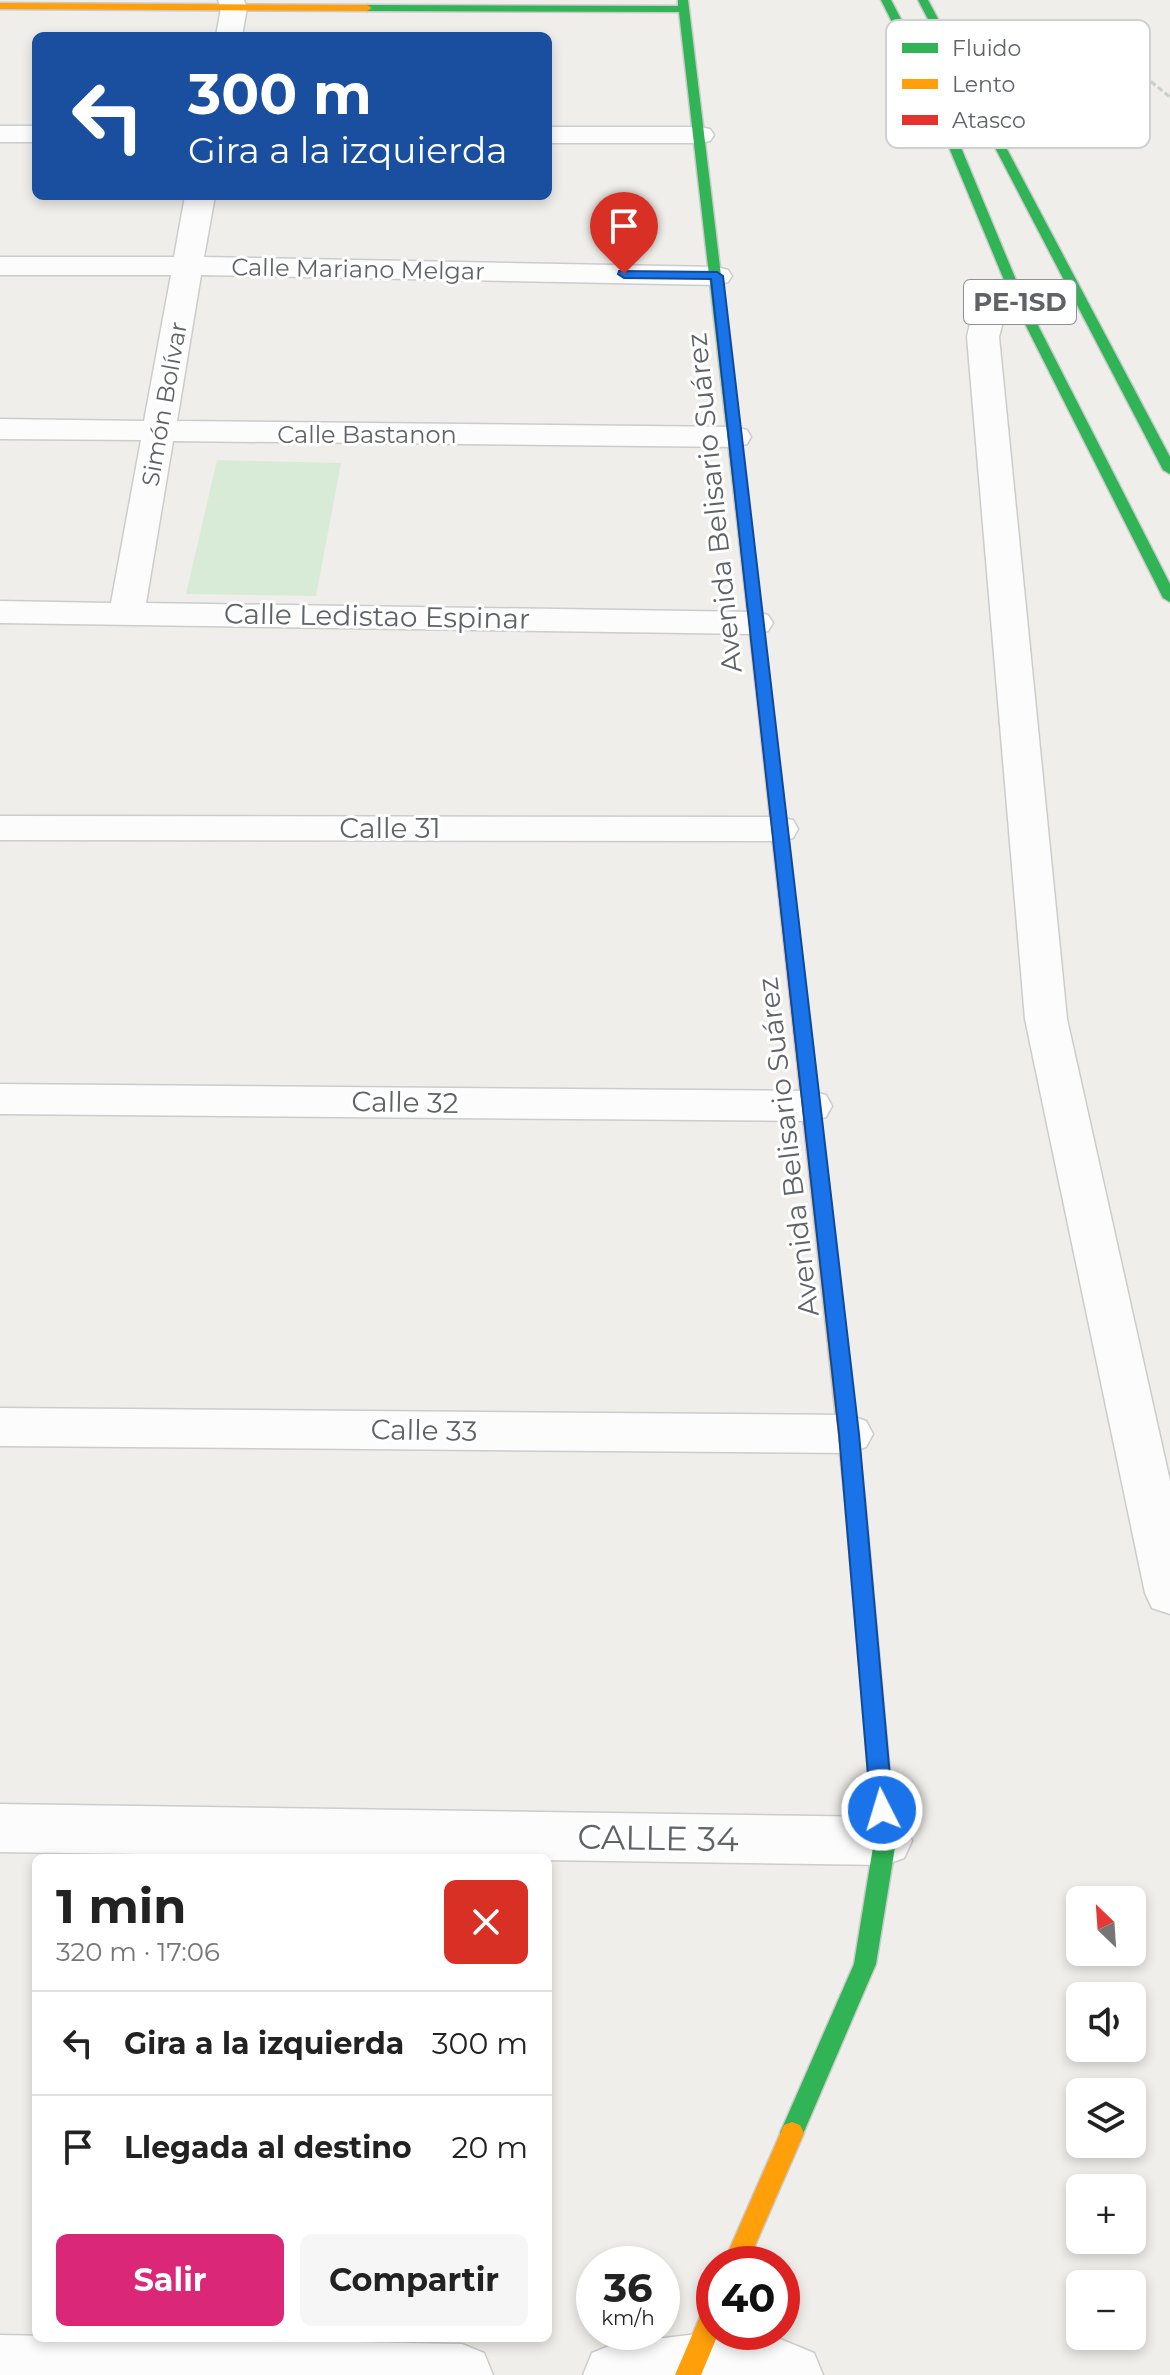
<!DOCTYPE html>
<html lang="es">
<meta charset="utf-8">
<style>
:root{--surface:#fff;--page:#f6f6f6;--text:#222;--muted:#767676;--line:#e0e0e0;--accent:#db2777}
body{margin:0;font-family:Montserrat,sans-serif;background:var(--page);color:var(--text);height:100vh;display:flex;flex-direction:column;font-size:30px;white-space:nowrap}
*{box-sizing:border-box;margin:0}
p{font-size:26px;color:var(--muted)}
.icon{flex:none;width:44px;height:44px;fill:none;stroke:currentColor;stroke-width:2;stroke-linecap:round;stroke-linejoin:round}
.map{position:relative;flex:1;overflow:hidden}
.details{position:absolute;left:32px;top:1854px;width:520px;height:488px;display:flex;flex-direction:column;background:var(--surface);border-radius:12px;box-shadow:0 4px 12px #0003}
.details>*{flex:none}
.guide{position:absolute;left:32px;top:32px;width:520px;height:168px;border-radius:12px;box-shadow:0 4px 12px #0003;background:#1a4fa0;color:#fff;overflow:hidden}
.needle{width:52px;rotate:335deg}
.controls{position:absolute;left:1066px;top:1886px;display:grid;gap:16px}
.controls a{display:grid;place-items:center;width:80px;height:80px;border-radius:12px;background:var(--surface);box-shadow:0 4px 12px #0003;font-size:40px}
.speed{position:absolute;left:576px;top:2246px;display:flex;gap:16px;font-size:40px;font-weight:700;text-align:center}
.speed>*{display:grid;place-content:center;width:104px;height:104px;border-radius:50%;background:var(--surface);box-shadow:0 4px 12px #0003;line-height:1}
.speed small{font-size:20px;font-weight:400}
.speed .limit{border:12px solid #d22;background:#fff;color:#111}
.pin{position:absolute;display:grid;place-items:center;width:68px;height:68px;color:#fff;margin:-82px -34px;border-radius:50% 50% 50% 0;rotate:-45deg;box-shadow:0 0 8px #0007}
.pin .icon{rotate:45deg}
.me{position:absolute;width:88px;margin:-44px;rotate:355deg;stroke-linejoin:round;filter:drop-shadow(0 0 6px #0008)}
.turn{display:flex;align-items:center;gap:28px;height:168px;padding:0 24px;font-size:36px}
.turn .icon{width:104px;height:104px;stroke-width:2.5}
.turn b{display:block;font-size:56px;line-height:68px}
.round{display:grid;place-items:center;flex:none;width:84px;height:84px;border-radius:12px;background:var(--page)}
.summary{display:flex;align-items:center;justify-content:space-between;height:136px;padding:0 24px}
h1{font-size:48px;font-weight:700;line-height:60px}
.button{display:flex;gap:16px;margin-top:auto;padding:16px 24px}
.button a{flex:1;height:92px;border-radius:12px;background:var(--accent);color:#fff;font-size:32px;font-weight:700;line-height:92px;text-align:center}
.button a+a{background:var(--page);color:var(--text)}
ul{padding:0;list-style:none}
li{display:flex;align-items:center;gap:24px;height:104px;padding:0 24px;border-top:2px solid var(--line)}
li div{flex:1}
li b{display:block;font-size:30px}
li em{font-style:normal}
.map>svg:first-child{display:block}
.green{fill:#d8ebd6}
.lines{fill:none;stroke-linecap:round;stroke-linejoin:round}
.street-casing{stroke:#cbcccc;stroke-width:3}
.fast-casing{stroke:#cacacb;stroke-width:3}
.slow-casing{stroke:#cacacb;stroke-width:3}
.jam-casing{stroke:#cacacb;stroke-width:3}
.path{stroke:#cacfcc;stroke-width:3;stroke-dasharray:6 3;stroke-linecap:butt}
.street{fill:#fdfcfc;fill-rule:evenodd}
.fast{fill:#30b455;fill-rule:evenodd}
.slow{fill:#ff9f0a;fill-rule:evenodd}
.jam{fill:#e5322d;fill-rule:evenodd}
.route{fill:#1a73e8;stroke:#114b97;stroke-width:2}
.labels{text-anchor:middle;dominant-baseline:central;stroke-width:6;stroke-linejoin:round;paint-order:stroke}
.far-street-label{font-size:24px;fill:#5f6368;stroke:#fff}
.shield{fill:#fff;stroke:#8f9295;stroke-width:2}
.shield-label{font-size:26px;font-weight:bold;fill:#5f6368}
.street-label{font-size:28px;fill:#5f6368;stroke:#fff}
.near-street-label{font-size:34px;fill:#5f6368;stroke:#fff}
.key{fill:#fff;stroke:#cfd0d2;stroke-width:2}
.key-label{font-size:22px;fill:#5f6368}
</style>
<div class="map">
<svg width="1170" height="2375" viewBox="0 0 1170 2375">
<rect width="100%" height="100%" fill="#efeeea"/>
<!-- green -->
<path class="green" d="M 217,460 L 341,463 L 316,596 L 186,594 Z"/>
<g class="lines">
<!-- street casing -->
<g class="street-casing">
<g id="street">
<path d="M 218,0 L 244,0 L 247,8 L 242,36 L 216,36 L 221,8 Z"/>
<rect x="0" y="126" width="36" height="16"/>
<path d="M 548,127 L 700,127 L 710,129 L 714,135 L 710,141 L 700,143 L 548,143 Z"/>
<path d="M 185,196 L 215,196 L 204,257 L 717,267 L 728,270 L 732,276 L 728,282 L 717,285 L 201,275 L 177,421 L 735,427 L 747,430 L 751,437 L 747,444 L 735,447 L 173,441 L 146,603 L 755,612 L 768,615 L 773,623 L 768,631 L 755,634 L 0,623 L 0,601 L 111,603 L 141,440 L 0,439 L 0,419 L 144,421 L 171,275 L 0,275 L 0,257 L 174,257 Z"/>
<path d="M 1015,283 L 1026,286 L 1030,292 L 1006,310 L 999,337 L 1067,1019 L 1170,1481 L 1170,1614 L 1152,1608 L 1145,1593 L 1025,1019 L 967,337 C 972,308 986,290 1015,283 Z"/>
<path d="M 0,816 L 779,817 L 793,820 L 798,829 L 793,838 L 779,841 L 0,840 Z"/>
<path d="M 0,1084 L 811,1091 L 826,1095 L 832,1106 L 826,1117 L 811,1121 L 0,1114 Z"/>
<path d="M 0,1408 L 849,1415 L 866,1421 L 873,1434 L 866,1447 L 849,1453 L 0,1446 Z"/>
<path d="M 0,1804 L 885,1817 L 904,1824 L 912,1841 L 904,1858 L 885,1865 L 0,1852 Z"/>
<path d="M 714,2332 L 763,2332 L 814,2353 L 823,2375 L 583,2375 L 592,2353 L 614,2344 Z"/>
<path d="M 0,2335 L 462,2344 L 484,2353 L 493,2375 L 0,2375 Z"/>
</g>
</g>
<!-- fast casing -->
<g class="fast-casing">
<g id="fast">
<path d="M 678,0 L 688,0 L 764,635 L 757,639 L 750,635 L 679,12 L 367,11 L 362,8 L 367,5 L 678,6 Z"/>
<path d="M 881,0 L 891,0 L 933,80 L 1021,292 L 1170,584 L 1170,602 L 1163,598 L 1009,292 L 921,80 Z"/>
<path d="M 918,0 L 928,0 L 1170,457 L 1170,474 L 1163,470 Z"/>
<path d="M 855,1492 L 862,1494 L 865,1500 L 896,1841 L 876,1964 L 800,2141 L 792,2144 L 784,2141 L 780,2133 L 854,1964 L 874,1841 L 845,1500 L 848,1494 Z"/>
</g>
</g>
<!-- slow casing -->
<g class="slow-casing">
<g id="slow">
<path d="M 0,3 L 367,5 L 372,8 L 367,11 L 0,9 Z"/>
<path d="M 813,1120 L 822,1126 L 865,1500 L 862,1506 L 855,1508 L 848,1506 L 845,1500 L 804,1126 Z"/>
<path d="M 792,2122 L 800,2125 L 804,2133 L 747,2264 L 723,2264 L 784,2125 Z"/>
<path d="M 714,2302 L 714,2332 L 719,2332 L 701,2375 L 675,2375 L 705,2305 Z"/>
</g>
</g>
<!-- jam casing -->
<g class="jam-casing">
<path id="jam" d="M 757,631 L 764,635 L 822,1126 L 813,1132 L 804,1126 L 750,635 Z"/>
</g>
<!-- path -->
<path class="path" d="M 1002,57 L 1011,63 L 1036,59 L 1070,82 L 1139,72 L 1170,97"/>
<!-- street -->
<use href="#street" class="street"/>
<!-- fast -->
<use href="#fast" class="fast"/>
<!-- slow -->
<use href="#slow" class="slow"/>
<!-- jam -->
<use href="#jam" class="jam"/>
</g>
<!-- route -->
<path class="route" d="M 619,271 L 717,272 L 723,276 L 859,1434 L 893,1810 L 890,1817 L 882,1820 L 874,1817 L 871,1810 L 839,1434 L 711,279 L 624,278 L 618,274 Z"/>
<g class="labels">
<!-- far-street labels -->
<g class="far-street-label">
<text transform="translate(358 269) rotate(1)">Calle Mariano Melgar</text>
<text transform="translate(164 404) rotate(-80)">Simón Bolívar</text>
<text x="367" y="434">Calle Bastanon</text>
</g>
<!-- shield labels -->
<rect class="shield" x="964" y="280" width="112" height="44" rx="6"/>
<g class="shield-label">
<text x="1020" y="302">PE-1SD</text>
</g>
<!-- street labels -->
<g class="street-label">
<text transform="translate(714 503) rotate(-96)">Avenida Belisario Suárez</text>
<text transform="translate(377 616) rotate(1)">Calle Ledistao Espinar</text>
<text x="390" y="828">Calle 31</text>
<text transform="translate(405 1102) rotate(1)">Calle 32</text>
<text transform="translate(788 1147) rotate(-97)">Avenida Belisario Suárez</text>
<text transform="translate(424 1430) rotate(1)">Calle 33</text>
</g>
<!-- near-street labels -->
<g class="near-street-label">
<text transform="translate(658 1838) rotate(1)">CALLE 34</text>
</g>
</g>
<!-- legend -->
<rect x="886" y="20" width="264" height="128" rx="12" class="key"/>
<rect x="902" y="43" width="36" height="10" fill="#30b455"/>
<rect x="902" y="79" width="36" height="10" fill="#ff9f0a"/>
<rect x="902" y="115" width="36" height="10" fill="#e5322d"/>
<g class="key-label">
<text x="952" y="56">Fluido</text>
<text x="952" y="92">Lento</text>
<text x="952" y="128">Atasco</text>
</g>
</svg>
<div class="controls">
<a><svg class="needle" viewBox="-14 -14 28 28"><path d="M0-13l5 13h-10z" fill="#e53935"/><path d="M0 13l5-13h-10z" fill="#767676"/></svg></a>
<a><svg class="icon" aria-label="sound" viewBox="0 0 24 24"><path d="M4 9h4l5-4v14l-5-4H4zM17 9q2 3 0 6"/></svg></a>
<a><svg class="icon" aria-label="layers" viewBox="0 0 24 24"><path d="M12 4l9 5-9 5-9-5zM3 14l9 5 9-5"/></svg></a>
<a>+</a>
<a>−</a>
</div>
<div class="speed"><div>36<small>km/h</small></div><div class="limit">40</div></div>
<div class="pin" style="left:624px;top:274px;background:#d93025"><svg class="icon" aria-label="arrive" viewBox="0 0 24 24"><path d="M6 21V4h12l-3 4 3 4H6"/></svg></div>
<svg class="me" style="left:882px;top:1810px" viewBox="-20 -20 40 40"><circle r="17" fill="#1a73e8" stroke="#fff" stroke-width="3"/><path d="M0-11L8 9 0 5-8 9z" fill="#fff"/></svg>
<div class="guide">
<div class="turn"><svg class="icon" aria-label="left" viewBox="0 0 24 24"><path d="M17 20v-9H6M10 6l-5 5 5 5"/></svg><div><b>300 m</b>Gira a la izquierda</div></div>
</div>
<section class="details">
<div class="summary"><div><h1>1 min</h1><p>320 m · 17:06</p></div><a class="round" style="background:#d93025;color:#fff"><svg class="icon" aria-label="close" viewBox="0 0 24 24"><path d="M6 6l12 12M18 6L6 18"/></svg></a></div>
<ul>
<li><svg class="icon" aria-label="left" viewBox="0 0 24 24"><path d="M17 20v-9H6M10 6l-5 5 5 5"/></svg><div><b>Gira a la izquierda</b></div><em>300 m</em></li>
<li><svg class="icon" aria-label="arrive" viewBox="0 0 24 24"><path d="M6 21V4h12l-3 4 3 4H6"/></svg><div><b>Llegada al destino</b></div><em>20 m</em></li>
</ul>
<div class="button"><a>Salir</a><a>Compartir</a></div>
</section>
</div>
